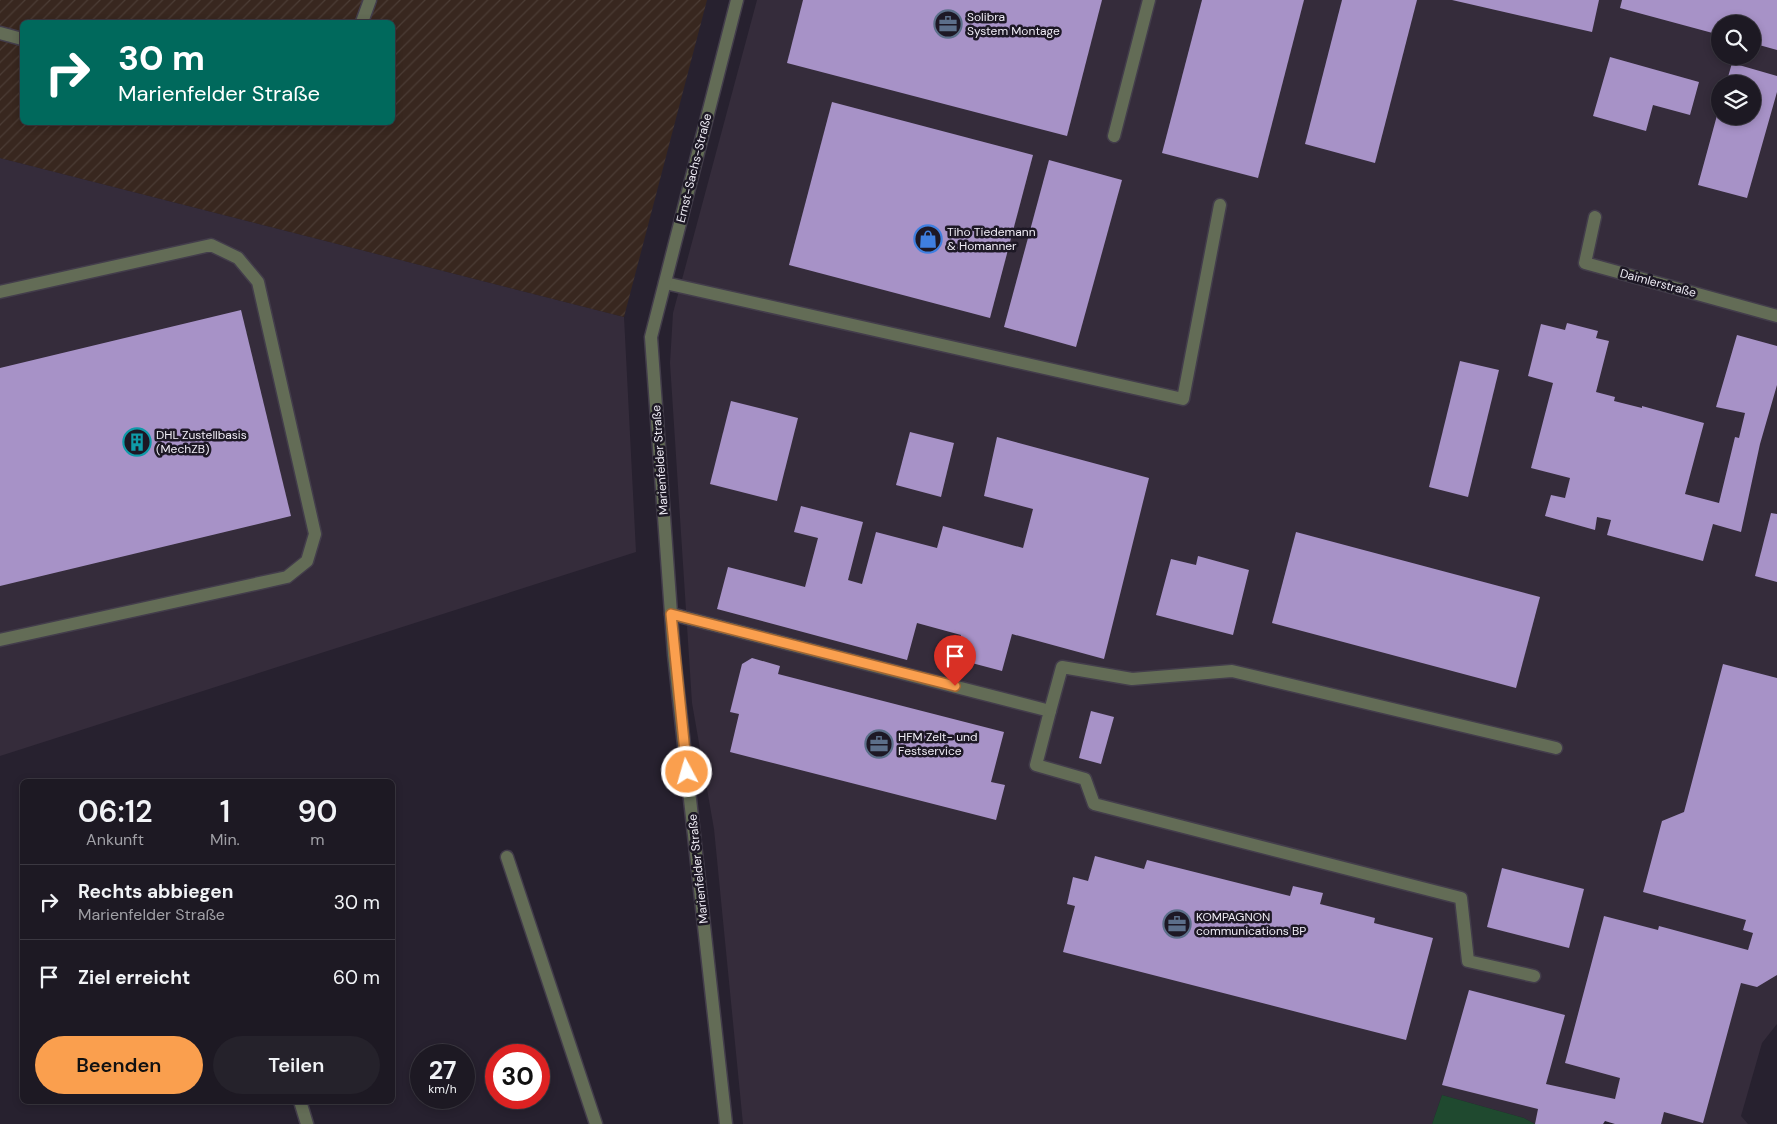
<!DOCTYPE html>
<html lang="de">
<meta charset="utf-8">
<style>
:root{--surface:#1d1923;--page:#25222b;--text:#f1f3f6;--muted:#a0a0a6;--line:#3b3841;--accent:#fa9f4e}
body{margin:0;font-family:"DM Sans",sans-serif;background:var(--page);color:var(--text);height:100vh;display:flex;flex-direction:column;font-size:19px;white-space:nowrap}
*{box-sizing:border-box;margin:0}
p{font-size:16px;color:var(--muted)}
.icon{flex:none;width:28px;height:28px;fill:none;stroke:currentColor;stroke-width:2;stroke-linecap:round;stroke-linejoin:round}
.map{position:relative;flex:1;overflow:hidden}
.panel{position:absolute;left:20px;top:779px;width:375px;height:325px;display:flex;flex-direction:column;background:var(--surface);border-radius:8px;box-shadow:0 2px 8px #0003,0 0 0 1px var(--line)}
.panel>*{flex:none}
.guide{position:absolute;left:20px;top:20px;width:375px;height:105px;border-radius:8px;box-shadow:0 2px 8px #0003,0 0 0 1px var(--line);background:#00695c;color:#fff;overflow:hidden}
.tools{position:absolute;left:1711px;top:15px;display:grid;gap:10px}
.tools a{display:grid;place-items:center;width:50px;height:50px;border-radius:50%;background:var(--surface);box-shadow:0 2px 8px #0003,0 0 0 1px var(--line);font-size:25px}
.speed{position:absolute;left:410px;top:1044px;display:flex;gap:10px;font-size:25px;font-weight:700;text-align:center}
.speed>*{display:grid;place-content:center;width:65px;height:65px;border-radius:50%;background:var(--surface);box-shadow:0 2px 8px #0003,0 0 0 1px var(--line);line-height:1}
.speed small{font-size:12px;font-weight:400}
.speed .limit{border:8px solid #d22;background:#fff;color:#111}
.pin{position:absolute;display:grid;place-items:center;width:42px;height:42px;color:#fff;margin:-51px -21px;border-radius:50% 50% 50% 0;rotate:-45deg;box-shadow:0 0 5px #0007}
.pin .icon{rotate:45deg}
.me{position:absolute;width:55px;margin:-28px;rotate:354deg;stroke-linejoin:round;filter:drop-shadow(0 0 4px #0008)}
.turn{display:flex;align-items:center;gap:18px;height:105px;padding:0 15px;font-size:22px}
.turn .icon{width:65px;height:65px;stroke-width:2.5}
.turn b{display:block;font-size:35px;line-height:42px}
.eta{display:flex;justify-content:space-evenly;align-items:center;height:85px;text-align:center}
.eta b{font-size:30px;font-weight:600;line-height:35px}
.action{display:flex;gap:10px;margin-top:auto;padding:10px 15px}
.action a{flex:1;height:58px;border-radius:30px;background:var(--accent);color:#111;font-size:20px;font-weight:600;line-height:58px;text-align:center}
.action a+a{background:var(--page);color:var(--text)}
ul{padding:0;list-style:none}
li{display:flex;align-items:center;gap:15px;height:75px;padding:0 15px;border-top:1px solid var(--line)}
li div{flex:1}
li b{display:block;font-size:19px}
li em{font-style:normal}
.map>svg:first-child{display:block}
.commercial{fill:#352c3b;fill-rule:evenodd}
.industrial{fill:url(#industrial-furrows);fill-rule:evenodd}
.grass{fill:#1f492f}
.building{fill:#a792c7}
.lines{fill:none;stroke-linecap:round;stroke-linejoin:round}
.minor-casing{stroke:#433d4b;stroke-width:15}
.minor{stroke:#636c56;stroke-width:12}
.route-casing{stroke:#a26733;stroke-width:12}
.route{stroke:#fa9f4e;stroke-width:9}
.labels{text-anchor:middle;dominant-baseline:central;stroke-width:5;stroke-linejoin:round;paint-order:stroke}
.poi-label{font-size:12px;fill:#efecf5;stroke:#1d1825;text-anchor:start}
.street-label{font-size:12px;fill:#efecf5;stroke:#1d1825}
</style>
<div class="map">
<svg width="1777" height="1124" viewBox="0 0 1777 1124">
<defs>
<pattern id="industrial-furrows" width="10" height="10" patternUnits="userSpaceOnUse" patternTransform="scale(1.25)"><rect width="10" height="10" fill="#38271f"/><path d="M-1 1l2-2M0 10L10 0M9 11l2-2" fill="none" stroke="#4b3c35"/></pattern>
</defs>
<rect width="100%" height="100%" fill="#27212f"/>
<!-- commercial -->
<g class="commercial">
<path d="M 757,0 L 1777,0 L 1777,1024 L 1762,1043 L 1741,1116 L 1748,1124 L 1615,1124 L 1605,1121 L 1603,1124 L 1535,1124 L 1524,1118 L 1442,1095 L 1432,1124 L 743,1124 L 714,829 L 692,703 L 670,363 L 673,313 ZM 1720,24 L 1752,24 L 1752,56 L 1720,56 ZM 1720,84 L 1752,84 L 1752,116 L 1720,116 Z"/>
<path d="M 0,158 L 624,317 L 636,552 L 0,756 Z"/>
</g>
<!-- industrial -->
<path class="industrial" d="M 0,0 L 707,0 L 624,317 L 0,158 ZM 22,22 L 392,22 L 392,122 L 22,122 Z"/>
<!-- grass -->
<path class="grass" d="M 1442,1095 L 1524,1118 L 1535,1124 L 1432,1124 Z"/>
<!-- building -->
<g class="building">
<path d="M 803,0 L 1102,0 L 1067,136 L 787,63 Z"/>
<path d="M 1202,0 L 1304,0 L 1258,178 L 1162,153 Z"/>
<path d="M 1342,0 L 1417,0 L 1375,163 L 1305,144 Z"/>
<path d="M 1452,0 L 1599,0 L 1592,32 Z"/>
<path d="M 1622,0 L 1777,0 L 1777,50 L 1752,43 L 1752,24 L 1720,24 L 1720,35 L 1620,8 Z"/>
<path d="M 1610,57 L 1699,82 L 1690,115 L 1653,105 L 1646,131 L 1593,116 Z"/>
<path d="M 1732,63 L 1777,76 L 1777,92 L 1747,198 L 1698,185 L 1719,108 L 1720,116 L 1752,116 L 1752,84 L 1726,84 Z"/>
<path d="M 832,102 L 1033,155 L 990,318 L 789,265 Z"/>
<path d="M 1049,160 L 1122,180 L 1076,347 L 1004,327 Z"/>
<path d="M 241,310 L 291,516 L 0,586 L 0,368 Z"/>
<path d="M 1567,323 L 1598,331 L 1596,338 L 1609,341 L 1596,392 L 1615,397 L 1614,401 L 1642,408 L 1642,406 L 1704,423 L 1685,494 L 1719,503 L 1735,437 L 1739,438 L 1745,413 L 1716,407 L 1737,335 L 1777,346 L 1777,385 L 1760,444 L 1741,532 L 1713,524 L 1703,561 L 1607,535 L 1611,520 L 1597,517 L 1595,530 L 1545,516 L 1551,495 L 1565,498 L 1570,478 L 1531,468 L 1553,383 L 1528,376 L 1541,324 L 1565,330 Z"/>
<path d="M 1460,361 L 1499,370 L 1468,497 L 1429,487 Z"/>
<path d="M 731,401 L 798,418 L 777,501 L 710,484 Z"/>
<path d="M 910,432 L 954,443 L 941,497 L 896,485 Z"/>
<path d="M 997,437 L 1149,478 L 1104,659 L 1012,634 L 1002,671 L 968,662 L 958,645 L 961,635 L 917,623 L 907,660 L 717,609 L 728,567 L 805,587 L 818,538 L 794,532 L 801,506 L 863,522 L 848,580 L 862,584 L 876,532 L 937,548 L 943,526 L 1023,548 L 1033,509 L 984,496 Z"/>
<path d="M 1771,513 L 1777,514 L 1777,582 L 1755,576 Z"/>
<path d="M 1296,532 L 1540,597 L 1516,688 L 1272,623 Z"/>
<path d="M 1198,556 L 1249,570 L 1233,635 L 1156,615 L 1171,559 L 1196,565 Z"/>
<path d="M 752,658 L 780,666 L 778,674 L 1004,732 L 991,782 L 1005,785 L 996,820 L 730,752 L 739,714 L 730,712 L 742,664 Z"/>
<path d="M 1723,664 L 1777,678 L 1777,975 L 1757,987 L 1741,983 L 1703,1123 L 1664,1112 L 1661,1124 L 1615,1124 L 1605,1121 L 1603,1124 L 1535,1124 L 1538,1109 L 1442,1085 L 1469,990 L 1565,1015 L 1546,1084 L 1615,1099 L 1620,1078 L 1565,1063 L 1604,916 L 1658,930 L 1659,926 L 1748,950 L 1753,933 L 1743,930 L 1746,920 L 1643,892 L 1662,821 L 1684,812 Z"/>
<path d="M 1091,711 L 1114,717 L 1101,764 L 1079,758 Z"/>
<path d="M 1095,856 L 1144,869 L 1147,860 L 1290,896 L 1293,886 L 1323,893 L 1320,904 L 1375,918 L 1374,923 L 1433,938 L 1406,1040 L 1063,952 L 1075,906 L 1067,904 L 1073,877 L 1088,881 Z"/>
<path d="M 1502,868 L 1584,889 L 1569,948 L 1487,927 Z"/>
</g>
<g class="lines">
<!-- minor casing -->
<g class="minor-casing">
<g id="minor">
<path d="M 362,22 L 370,0"/>
<path d="M 0,33 L 22,39"/>
<path d="M 1114,136 L 1149,0"/>
<path d="M 1595,217 L 1585,263 L 1777,316"/>
<path d="M 665,283 L 1183,399 L 1220,205"/>
<path d="M 0,292 L 211,245 L 238,258 L 258,282 L 315,534 L 307,561 L 287,577 L 0,640"/>
<path d="M 671,614 L 1050,711 L 1036,765 L 1085,779 L 1094,804 L 1461,898 L 1468,961 L 1534,976"/>
<path d="M 1050,711 L 1062,667 L 1132,679 L 1232,671 L 1556,748"/>
<path d="M 507,857 L 596,1124"/>
<path d="M 300,1101 L 307,1124"/>
<path d="M 726,1124 L 674,655 L 651,337 L 737,0"/>
</g>
</g>
<!-- minor -->
<use href="#minor" class="minor"/>
</g>
<g class="lines">
<!-- route casing -->
<g class="route-casing">
<path id="route" d="M 687,772 L 671,614 L 955,686"/>
</g>
<!-- route -->
<use href="#route" class="route"/>
</g>
<!-- icons -->
<defs>
<g id="office-ring" transform="scale(1.4375)"><circle r="9.5" fill="#1d1825" stroke="#5c6f8a" stroke-width="1.5"/><path d="M-6-3h4V-5.5h4V-3h4V5H-6ZM-1-4.5V-3h2v-1.5ZM-6 0V1H6V0Z" fill="#5c6f8a"/></g>
<g id="shop-ring" transform="scale(1.4375)"><circle r="9.5" fill="#1d1825" stroke="#3f7fe0" stroke-width="1.5"/><path d="M-5-2.5h2.3a2.7 3.5 0 0 1 5.4 0H5L5.5 6h-11ZM-1.5-2.5h3a1.5 2.3 0 0 0-3 0Z" fill="#3f7fe0"/></g>
<g id="building-ring" transform="scale(1.4375)"><circle r="9.5" fill="#1d1825" stroke="#0f9aa8" stroke-width="1.5"/><path d="M-4-6H4V6H1V3H-1V6H-4ZM-2.5-4.3h1.7v1.8h-1.7ZM.8-4.3h1.7v1.8H.8ZM-2.5-1h1.7V.8h-1.7ZM.8-1h1.7V.8H.8Z" fill="#0f9aa8"/></g>
</defs>
<g fill-rule="evenodd">
<use href="#office-ring" x="948" y="24"/>
<use href="#shop-ring" x="928" y="239"/>
<use href="#building-ring" x="137" y="442"/>
<use href="#office-ring" x="879" y="744"/>
<use href="#office-ring" x="1177" y="924"/>
</g>
<g class="labels">
<!-- poi labels -->
<g class="poi-label">
<text x="967" y="17">Solibra<tspan x="967" dy="14">System Montage</tspan></text>
<text x="947" y="232">Tiho Tiedemann<tspan x="947" dy="14">&amp; Homanner</tspan></text>
<text x="156" y="435">DHL Zustellbasis<tspan x="156" dy="14">(MechZB)</tspan></text>
<text x="898" y="737">HFM Zelt- und<tspan x="898" dy="14">Festservice</tspan></text>
<text x="1196" y="917">KOMPAGNON<tspan x="1196" dy="14">communications BP</tspan></text>
</g>
<!-- street labels -->
<g class="street-label">
<text transform="translate(694 168) rotate(-76)">Ernst-Sachs-Straße</text>
<text transform="translate(1658 283) rotate(15)">Daimlerstraße</text>
<text transform="translate(660 460) rotate(-94)">Marienfelder Straße</text>
<text transform="translate(698 869) rotate(-96)">Marienfelder Straße</text>
</g>
</g>
</svg>
<div class="tools">
<a><svg class="icon" aria-label="search" viewBox="0 0 24 24"><circle cx="10" cy="10" r="6"/><path d="M15 15l6 6"/></svg></a>
<a><svg class="icon" aria-label="layers" viewBox="0 0 24 24"><path d="M12 4l9 5-9 5-9-5zM3 14l9 5 9-5"/></svg></a>
</div>
<div class="speed"><div>27<small>km/h</small></div><div class="limit">30</div></div>
<div class="pin" style="left:955px;top:686px;background:#d93025"><svg class="icon" aria-label="arrive" viewBox="0 0 24 24"><path d="M6 21V4h12l-3 4 3 4H6"/></svg></div>
<svg class="me" style="left:687px;top:772px" viewBox="-20 -20 40 40"><circle r="17" fill="#fa9f4e" stroke="#fff" stroke-width="3"/><path d="M0-11L8 9 0 5-8 9z" fill="#fff"/></svg>
<div class="guide">
<div class="turn"><svg class="icon" aria-label="right" viewBox="0 0 24 24"><path d="M7 20v-9h11M14 6l5 5-5 5"/></svg><div><b>30 m</b>Marienfelder Straße</div></div>
</div>
<section class="panel">
<div class="eta">
<div><b>06:12</b><p>Ankunft</p></div>
<div><b>1</b><p>Min.</p></div>
<div><b>90</b><p>m</p></div>
</div>
<ul>
<li><svg class="icon" aria-label="right" viewBox="0 0 24 24"><path d="M7 20v-9h11M14 6l5 5-5 5"/></svg><div><b>Rechts abbiegen</b><p>Marienfelder Straße</p></div><em>30 m</em></li>
<li><svg class="icon" aria-label="arrive" viewBox="0 0 24 24"><path d="M6 21V4h12l-3 4 3 4H6"/></svg><div><b>Ziel erreicht</b></div><em>60 m</em></li>
</ul>
<div class="action"><a>Beenden</a><a>Teilen</a></div>
</section>
</div>
